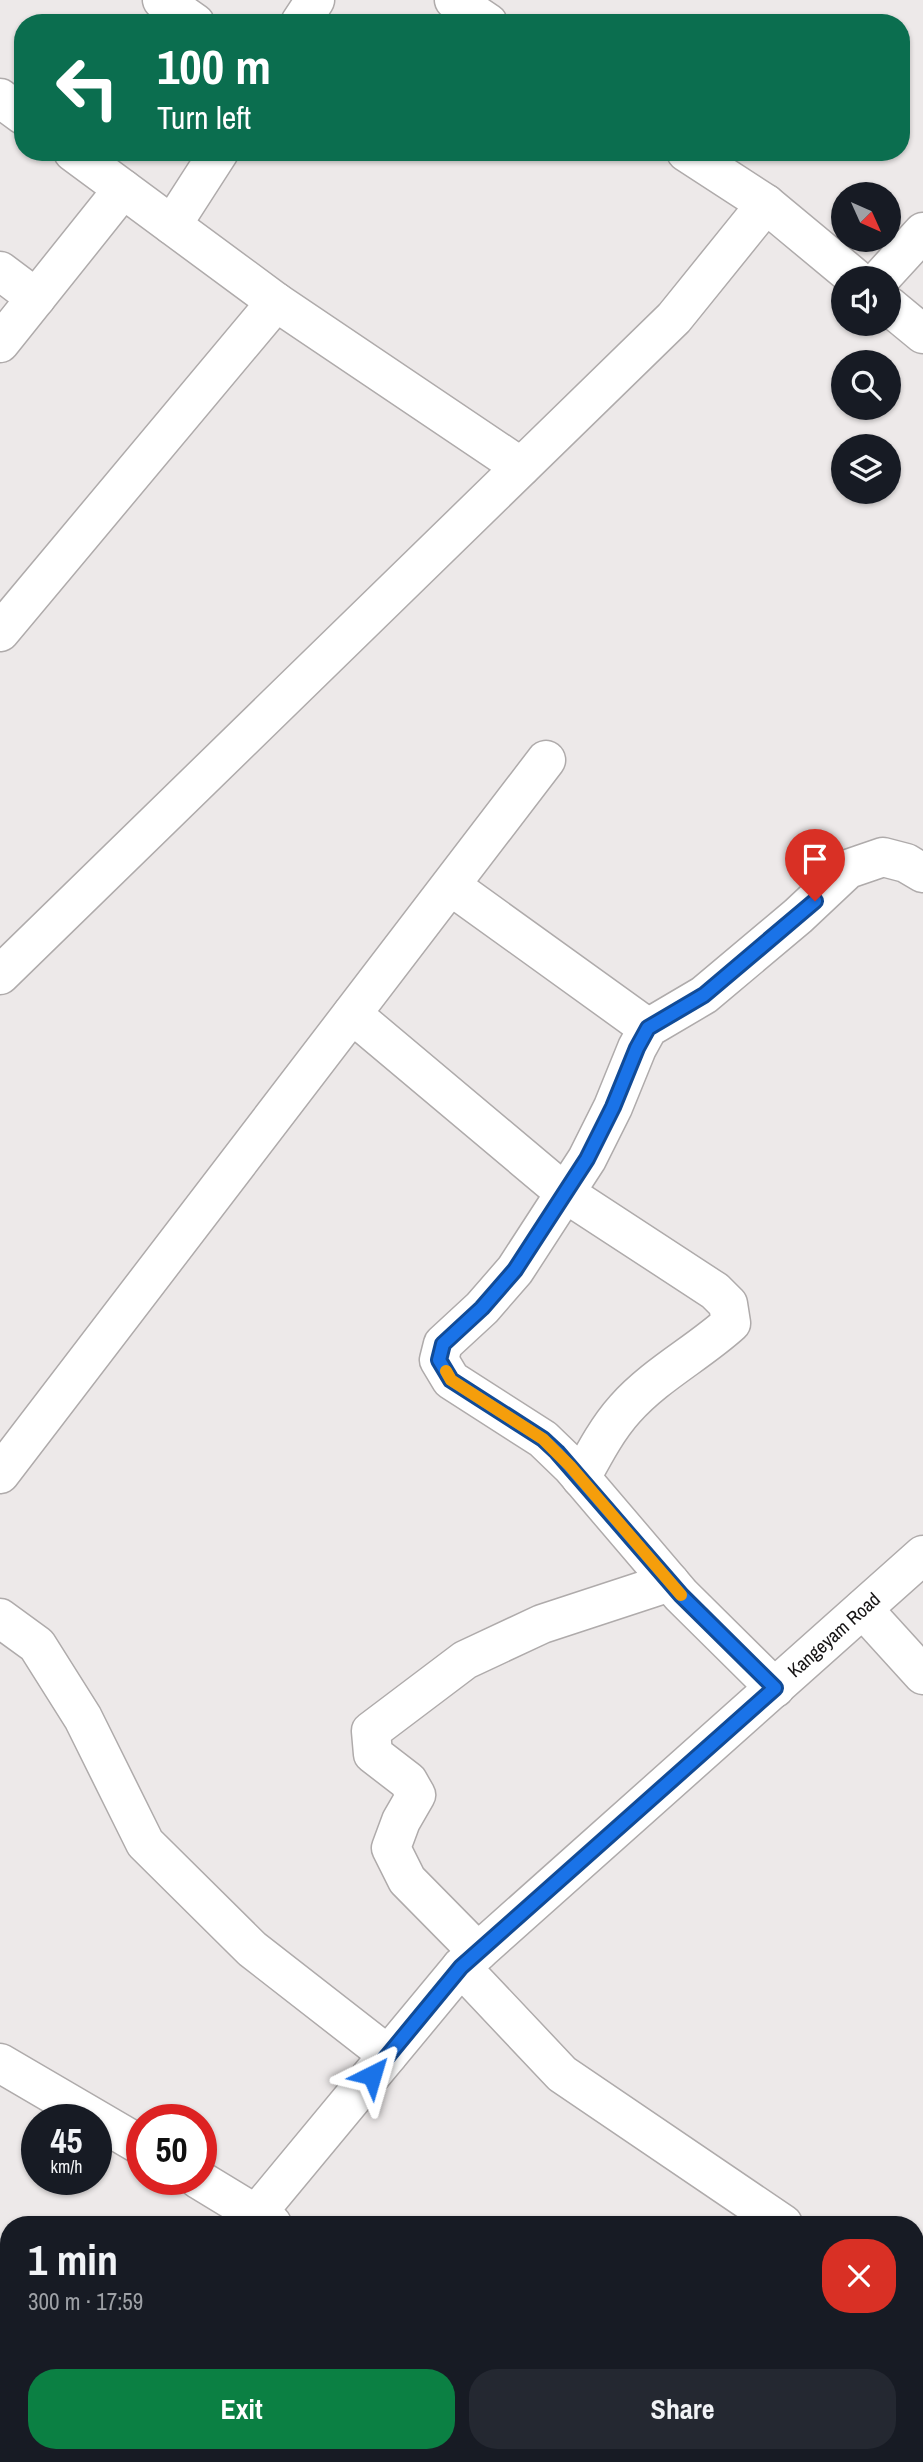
<!DOCTYPE html>
<meta charset="utf-8">
<style>
:root{--surface:#171b24;--page:#242831;--text:#f1f3f6;--muted:#9ea1a6;--accent:#0b8043}
body{margin:0;font-family:"Archivo Narrow",sans-serif;background:var(--page);color:var(--text);height:100vh;display:flex;flex-direction:column;font-size:26px;white-space:nowrap}
*{box-sizing:border-box;margin:0}
p{font-size:23px;color:var(--muted)}
.icon{flex:none;width:38px;height:38px;fill:none;stroke:currentColor;stroke-width:2;stroke-linecap:round;stroke-linejoin:round}
.map{position:relative;flex:1;overflow:hidden}
.side{position:absolute;left:0px;top:2216px;width:924px;height:247px;display:flex;flex-direction:column;background:var(--surface);border-radius:28px 28px 0 0;box-shadow:0 2px 5px #0004}
.side>*{flex:none}
.hud{position:absolute;left:14px;top:14px;width:896px;height:147px;border-radius:28px;box-shadow:0 2px 5px #0004;background:#0b6e4f;color:#fff;overflow:hidden}
.needle{width:46px;rotate:135deg}
.tools{position:absolute;left:831px;top:182px;display:grid;gap:14px}
.tools a{display:grid;place-items:center;width:70px;height:70px;border-radius:50%;background:var(--surface);box-shadow:0 2px 5px #0004;font-size:35px}
.speed{position:absolute;left:21px;top:2104px;display:flex;gap:14px;font-size:35px;font-weight:700;text-align:center}
.speed>*{display:grid;place-content:center;width:91px;height:91px;border-radius:50%;background:var(--surface);box-shadow:0 2px 5px #0004;line-height:1}
.speed small{font-size:18px;font-weight:400}
.speed .limit{border:10px solid #d22;background:#fff;color:#111}
.pin{position:absolute;display:grid;place-items:center;width:60px;height:60px;color:#fff;margin:-72px -30px;border-radius:50% 50% 50% 0;rotate:-45deg;box-shadow:0 0 7px #0007}
.pin .icon{rotate:45deg}
.me{position:absolute;width:77px;margin:-38px;rotate:40deg;stroke-linejoin:round;filter:drop-shadow(0 0 5px #0008)}
.turn{display:flex;align-items:center;gap:24px;height:147px;padding:0 28px;font-size:32px}
.turn .icon{width:91px;height:91px;stroke-width:2.5}
.turn b{display:block;font-size:49px;line-height:60px}
.round{display:grid;place-items:center;flex:none;width:74px;height:74px;border-radius:28px;background:var(--page)}
.overview{display:flex;align-items:center;justify-content:space-between;height:119px;padding:0 28px}
h1{font-size:42px;font-weight:800;line-height:52px}
.primary-button{display:flex;gap:14px;margin-top:auto;padding:14px 28px}
.primary-button a{flex:1;height:80px;border-radius:28px;background:var(--accent);color:#fff;font-size:28px;font-weight:800;line-height:80px;text-align:center}
.primary-button a+a{background:var(--page);color:var(--text)}
.map>svg:first-child{display:block}
.lines{fill:none;stroke-linecap:round;stroke-linejoin:round}
.street-casing{stroke:#afabab;stroke-width:41}
.secondary-casing{stroke:#afabab;stroke-width:41}
.street{stroke:#fff;stroke-width:38}
.secondary{stroke:#fff;stroke-width:38}
.route-casing{stroke:#114b97;stroke-width:18}
.route{stroke:#1a73e8;stroke-width:12}
.slow{stroke:#f59e0b;stroke-width:12}
.labels{text-anchor:middle;dominant-baseline:central;stroke-width:7;stroke-linejoin:round;paint-order:stroke}
.street-label{font-size:19px;fill:#161415;stroke:#fff}
</style>
<div class="map">
<svg width="923" height="2462" viewBox="0 0 923 2462">
<rect width="100%" height="100%" fill="#ede9e9"/>
<g class="lines">
<!-- street casing -->
<g class="street-casing">
<g id="street">
<path d="M 162,0 L 195,23"/>
<path d="M 454,0 L 488,23"/>
<path d="M 300,23 L 315,0"/>
<path d="M 0,98 L 23,115"/>
<path d="M 73,152 L 276,302 L 521,467"/>
<path d="M 686,152 L 766,204 L 855,278"/>
<path d="M 172,225 L 219,152"/>
<path d="M 0,271 L 36,298"/>
<path d="M 881,278 L 923,232"/>
<path d="M 889,306 L 923,334"/>
<path d="M 0,343 L 123,189"/>
<path d="M 0,632 L 276,302"/>
<path d="M 451,886 L 648,1028"/>
<path d="M 0,975 L 674,318 L 766,204"/>
<path d="M 352,1014 L 565,1193 L 715,1291 L 728,1304 L 731,1323 C 698,1353 655,1375 625,1409 C 607,1429 594,1454 581,1478"/>
<path d="M 0,1474 L 546,760"/>
<path d="M 863,1609 L 923,1675"/>
<path d="M 0,1618 L 37,1645 L 83,1718 L 145,1843 L 252,1949 L 388,2055"/>
<path d="M 775,1688 L 681,1595 L 571,1466 L 543,1439 L 451,1380 L 439,1360 L 443,1344 L 482,1308 L 515,1270 L 587,1159 L 613,1107 L 637,1048 L 648,1028 L 704,995 L 798,916 L 848,869 L 883,857 L 906,863 L 923,873"/>
<path d="M 478,1952 L 407,1880 L 391,1848 L 401,1821 L 416,1795 L 408,1781 L 373,1754 L 371,1731 L 465,1660 L 542,1624 L 670,1582"/>
<path d="M 461,1967 L 562,2074 L 783,2224"/>
<path d="M 0,2063 L 142,2146"/>
<path d="M 198,2179 L 272,2224"/>
<path d="M 915,2316 L 923,2321"/>
<path d="M 603,2454 L 618,2462"/>
<path d="M 666,2462 L 677,2454"/>
</g>
</g>
<!-- secondary casing -->
<g class="secondary-casing">
<g id="secondary">
<path id="s1" d="M 248,2224 L 461,1967 L 923,1555"/>
<path d="M 50,2462 L 58,2454"/>
</g>
</g>
<!-- street -->
<use href="#street" class="street"/>
<!-- secondary -->
<use href="#secondary" class="secondary"/>
</g>
<g class="lines">
<!-- route casing -->
<g class="route-casing">
<path id="route" d="M 372,2075 L 461,1967 L 775,1688 L 681,1595 L 557,1452 L 543,1439 L 451,1380 L 439,1360 L 443,1344 L 482,1308 L 515,1270 L 587,1159 L 613,1107 L 637,1048 L 648,1028 L 704,995 L 815,901"/>
</g>
<!-- route -->
<use href="#route" class="route"/>
<!-- slow -->
<path class="slow" d="M 446,1371 L 451,1380 L 543,1439 L 570,1466 L 681,1595"/>
</g>
<g class="labels">
<!-- street labels -->
<g class="street-label">
<text stroke="none"><textPath href="#s1" startOffset="833">Kangeyam Road</textPath></text>
</g>
</g>
</svg>
<div class="tools">
<a><svg class="needle" viewBox="-14 -14 28 28"><path d="M0-13l5 13h-10z" fill="#e53935"/><path d="M0 13l5-13h-10z" fill="#9ea1a6"/></svg></a>
<a><svg class="icon" aria-label="sound" viewBox="0 0 24 24"><path d="M4 9h4l5-4v14l-5-4H4zM17 9q2 3 0 6"/></svg></a>
<a><svg class="icon" aria-label="search" viewBox="0 0 24 24"><circle cx="10" cy="10" r="6"/><path d="M15 15l6 6"/></svg></a>
<a><svg class="icon" aria-label="layers" viewBox="0 0 24 24"><path d="M12 4l9 5-9 5-9-5zM3 14l9 5 9-5"/></svg></a>
</div>
<div class="speed"><div>45<small>km/h</small></div><div class="limit">50</div></div>
<div class="pin" style="left:815px;top:901px;background:#d93025"><svg class="icon" aria-label="arrive" viewBox="0 0 24 24"><path d="M6 21V4h12l-3 4 3 4H6"/></svg></div>
<svg class="me" style="left:372px;top:2075px" viewBox="-20 -20 40 40"><path d="M0-17L14 15 0 8-14 15z" fill="#1a73e8" stroke="#fff" stroke-width="4"/></svg>
<div class="hud">
<div class="turn"><svg class="icon" aria-label="left" viewBox="0 0 24 24"><path d="M17 20v-9H6M10 6l-5 5 5 5"/></svg><div><b>100 m</b>Turn left</div></div>
</div>
<section class="side">
<div class="overview"><div><h1>1 min</h1><p>300 m · 17:59</p></div><a class="round" style="background:#d93025;color:#fff"><svg class="icon" aria-label="close" viewBox="0 0 24 24"><path d="M6 6l12 12M18 6L6 18"/></svg></a></div>
<div class="primary-button"><a>Exit</a><a>Share</a></div>
</section>
</div>
